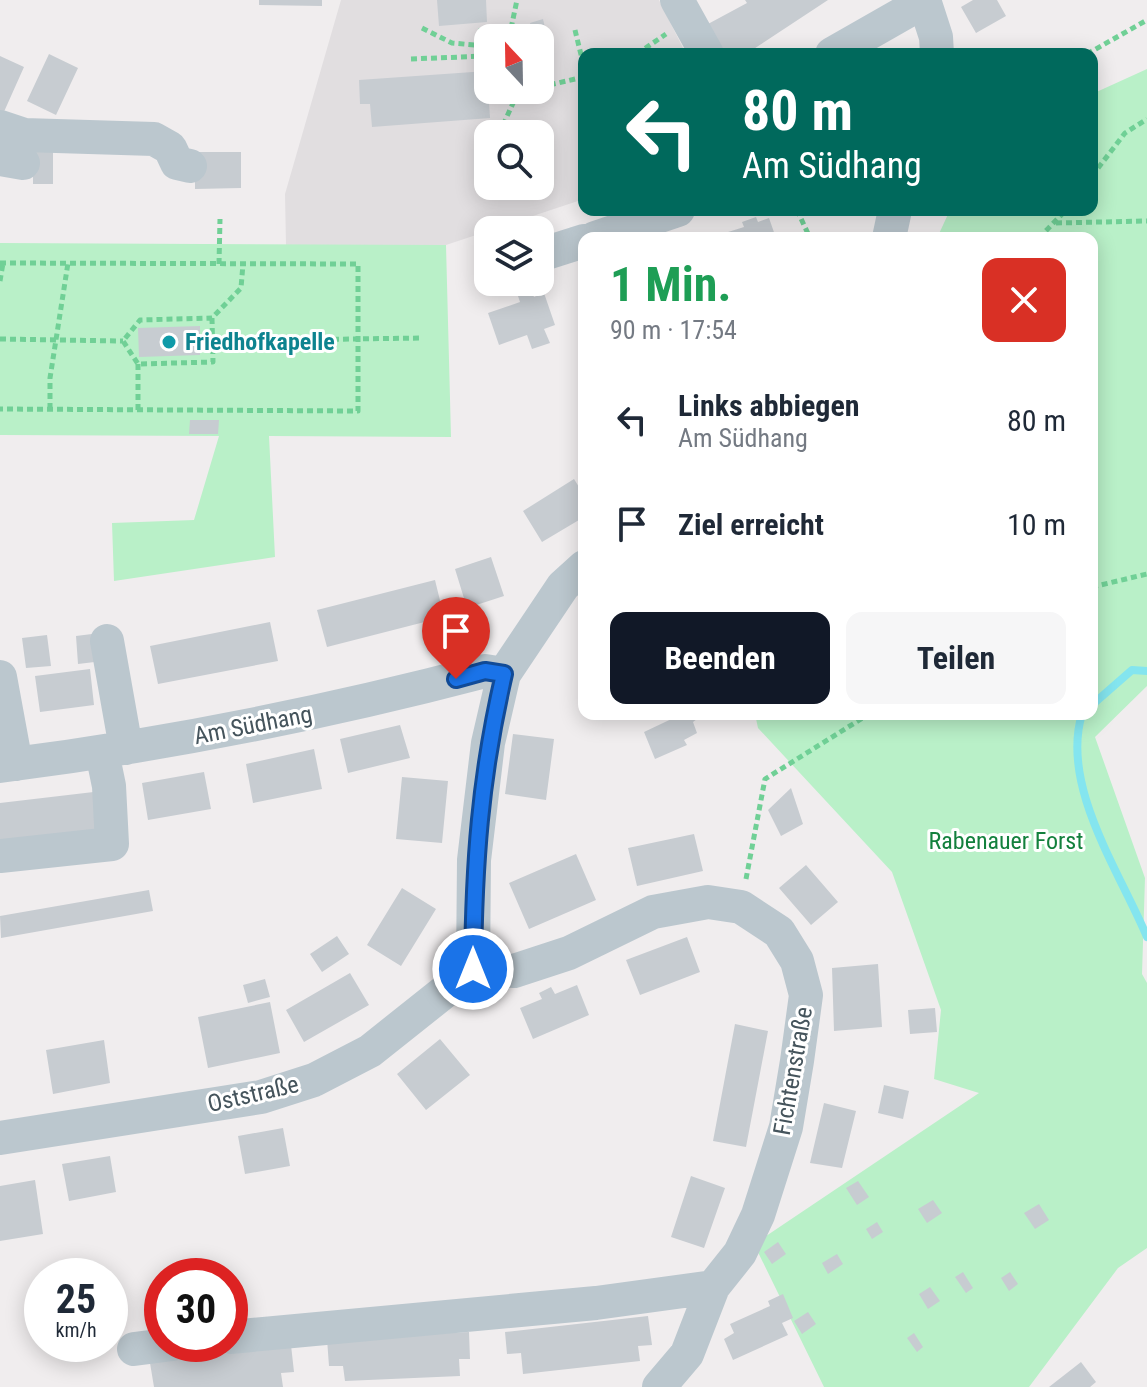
<!DOCTYPE html>
<html lang="de">
<head>
<meta charset="utf-8">
<style>
  body { margin:0; font-family:"Roboto Condensed",sans-serif; background:#f6f6f7; color:#1f2937; height:100vh; display:flex; flex-direction:column; font-size:30px; white-space:nowrap }
  * { box-sizing:border-box; margin:0 }
  p { font-size:26px; color:#747a83 }
  .icon { flex:none; width:44px; height:44px; fill:none; stroke:currentColor; stroke-width:2; stroke-linecap:round; stroke-linejoin:round }
  .map { position:relative; flex:1; overflow:hidden }
  .details { position:absolute; left:578px; top:232px; width:520px; height:488px; display:flex; flex-direction:column; background:#fff; border-radius:16px; box-shadow:0 4px 20px #0003 }
  .details>* { flex:none }
  .top-card { position:absolute; left:578px; top:48px; width:520px; height:168px; border-radius:16px; box-shadow:0 4px 20px #0003; background:#00695c; color:#fff; overflow:hidden }
  .needle { width:52px; rotate:338deg }
  .fabs { position:absolute; left:474px; top:24px; display:grid; gap:16px }
  .fabs a { display:grid; place-items:center; width:80px; height:80px; border-radius:16px; background:#fff; box-shadow:0 4px 20px #0003; font-size:40px }
  .speed { position:absolute; left:24px; top:1258px; display:flex; gap:16px; font-size:40px; font-weight:700; text-align:center }
  .speed>* { display:grid; place-content:center; width:104px; height:104px; border-radius:50%; background:#fff; box-shadow:0 4px 20px #0003; line-height:1 }
  .speed small { font-size:20px; font-weight:400 }
  .speed .limit { border:12px solid #d22; background:#fff; color:#111 }
  .pin { position:absolute; display:grid; place-items:center; width:68px; height:68px; color:#fff; margin:-82px -34px; border-radius:50% 50% 50% 0; rotate:-45deg; box-shadow:0 0 8px #0007 }
  .pin .icon { rotate:45deg }
  .me { position:absolute; width:88px; margin:-44px; rotate:0deg; stroke-linejoin:round; filter:drop-shadow(0 0 6px #0008) }
  .turn { display:flex; align-items:center; gap:28px; height:168px; padding:0 32px; font-size:36px }
  .turn .icon { width:104px; height:104px; stroke-width:2.5 }
  .turn b { display:block; font-size:56px; line-height:68px }
  .round { display:grid; place-items:center; flex:none; width:84px; height:84px; border-radius:16px; background:#f6f6f7 }
  .overview { display:flex; align-items:center; justify-content:space-between; height:136px; padding:0 32px }
  h1 { font-size:48px; font-weight:700; line-height:60px; color:#1e9e55 }
  .cta { display:flex; gap:16px; margin-top:auto; padding:16px 32px }
  .cta a { flex:1; height:92px; border-radius:16px; background:#111827; color:#fff; font-size:32px; font-weight:700; line-height:92px; text-align:center }
  .cta a+a { background:#f6f6f7; color:#1f2937 }
  ul { padding:0; list-style:none }
  li { display:flex; align-items:center; gap:24px; height:104px; padding:0 32px }
  li div { flex:1 }
  li b { display:block; font-size:30px }
  li em { font-style:normal }
  .map>svg:first-child { display:block }
  .education { fill:#e1dee0; fill-rule:evenodd }
  .green { fill:#b9f0c8 }
  .lines { fill:none; stroke-linecap:round; stroke-linejoin:round }
  .stream { stroke:#84e5ef; stroke-width:8 }
  .building { fill:#c7ccd1 }
  .path { stroke:#70d096; stroke-width:5; stroke-dasharray:6 4; stroke-linecap:butt }
  .minor { stroke:#bbc7ce; stroke-width:34 }
  .route-casing { stroke:#114b97; stroke-width:20 }
  .route { stroke:#1a73e8; stroke-width:14 }
  .culture-dot { fill:#0f9aa8; stroke:#fff; stroke-width:3 }
  .labels { text-anchor:middle; dominant-baseline:central; stroke-width:6; stroke-linejoin:round; paint-order:stroke }
  .culture-label { font-size:24px; font-weight:bold; fill:#0d838f; stroke:#fff; text-anchor:start }
  .street-label { font-size:24px; fill:#45545c; stroke:#fff }
  .park-label { font-size:24px; fill:#13803d; stroke:#fff }
</style>
</head>
<body>
<div class="map">
<svg width="1147" height="1387" viewBox="0 0 1147 1387">
  <rect width="100%" height="100%" fill="#f0edee"/>
  <path class="education" d="M341,0H659L686,54H584V199L446,245H286L285,194ZM488,38H540V90H488ZM488,134H540V186H488Z"/>
  <path class="green" d="M1147,69V686L1095,737L1145,878L1142,974L1147,983V1248L1118,1268L1029,1387H824L754,1244L979,1093L934,1079L941,1010L892,872L758,728L755,714H1092V238H937L950,210H1092V94Z
    M0,243L446,245L451,437L269,436L275,557L114,581L112,523L194,520L219,436L0,435Z"/>
  <g class="lines">
    <path class="stream" d="M1092,705L1132,670L1147,671
      M1082,714C1060,786 1120,872 1147,937"/>
  </g>
  <path class="building" d="M259,0H322V6L259,5Z
    M437,0H486L487,22L439,26Z
    M745,0H828L746,54H724L708,24L747,3Z
    M973,0H997L1006,16L976,33L961,7Z
    M543,19L546,32L534,36L530,23Z
    M49,54L78,68L56,115L27,101Z
    M0,56L24,67L3,114L0,113Z
    M487,71L490,118L372,127L370,104H360L359,80Z
    M33,147H53V184H33Z
    M195,152H241V188L195,189Z
    M756,217L758,222L769,218L776,238H726L725,233L744,227L742,222Z
    M532,292L534,297L544,293L555,325L544,329L550,343L532,349L527,335L499,345L488,313L520,302L518,296Z
    M200,326V355L139,357L138,328Z
    M190,420H219L218,434H189Z
    M574,479L584,495V517L542,542L523,511Z
    M491,557L504,596L467,608L455,569Z
    M435,580L444,617L327,647L317,610Z
    M270,622L278,661L158,684L150,646Z
    M100,633L103,661L78,664L76,636Z
    M47,635L51,666L26,668L22,638Z
    M90,669L94,705L40,712L35,676Z
    M682,714H694L697,719L693,722L697,733L684,740L687,745L655,759L644,732Z
    M400,725L410,758L348,773L340,739Z
    M513,734L554,739L546,800L505,794Z
    M314,749L322,789L253,803L246,764Z
    M204,772L211,809L148,820L142,783Z
    M402,777L448,781L442,843L396,839Z
    M791,788L803,824L781,836L768,810Z
    M102,791L107,834L0,845V803Z
    M694,834L703,871L637,886L628,848Z
    M576,854L596,900L529,929L509,883Z
    M806,865L838,902L811,925L779,888Z
    M402,888L436,909L401,966L367,945Z
    M149,890L153,911L1,938L0,916Z
    M337,936L349,954L322,972L310,954Z
    M687,937L700,972L640,995L626,960Z
    M878,964L882,1027L834,1031L832,968Z
    M350,973L369,1005L304,1042L286,1010Z
    M265,979L270,997L248,1003L243,985Z
    M577,985L589,1015L533,1039L520,1008L542,999L539,993L551,987L555,994Z
    M270,1002L280,1053L208,1068L198,1017Z
    M935,1008L937,1032L910,1034L908,1010Z
    M735,1024L768,1031L746,1147L713,1141Z
    M440,1039L470,1075L426,1110L397,1074Z
    M104,1040L110,1083L53,1094L46,1050Z
    M884,1085L909,1091L903,1119L878,1113Z
    M824,1103L856,1111L842,1168L810,1163Z
    M283,1128L290,1166L245,1174L238,1136Z
    M110,1156L116,1192L69,1201L62,1164Z
    M691,1176L725,1188L704,1248L671,1237Z
    M35,1180L43,1234L0,1241V1186Z
    M858,1181L869,1197L857,1205L846,1188Z
    M933,1200L942,1213L927,1223L918,1209Z
    M1039,1204L1049,1220L1035,1229L1024,1213Z
    M877,1222L883,1232L872,1239L866,1229Z
    M778,1242L786,1254L772,1264L764,1252Z
    M837,1254L843,1264L828,1274L822,1263Z
    M963,1272L973,1288L966,1293L955,1277Z
    M1010,1272L1018,1284L1009,1291L1001,1278Z
    M930,1287L940,1301L928,1309L919,1294Z
    M783,1294L793,1318L782,1323L788,1335L733,1360L724,1339L734,1333L730,1324L770,1306L768,1301Z
    M808,1312L816,1324L802,1334L794,1321Z
    M648,1316L652,1345L638,1346L640,1361L523,1374L521,1353L507,1354L505,1332Z
    M469,1332L470,1359H459L460,1376L345,1381L343,1366H329L327,1339Z
    M914,1333L923,1347L917,1352L907,1338Z
    M291,1345L294,1372L281,1373L283,1387H154L150,1363Z
    M1081,1362L1096,1382L1090,1387H1049Z"/>
  <g class="lines">
    <path class="path" d="M422,28L452,43L485,46
      M575,30L584,67
      M509,38L517,0
      M637,54L666,34
      M1087,54L1147,20
      M411,59L485,56L483,30L479,31
      M540,87L584,77
      M499,134L519,90
      M1092,176L1125,133L1147,119
      M797,210L810,238
      M1056,223L1147,221
      M1039,238L1066,210
      M0,263L358,264V411L0,409
      M219,264L220,219
      M0,281L3,263
      M212,318L213,362L138,364L123,341L140,320L212,318L241,288L243,264
      M0,339L123,341
      M213,341L422,338
      M50,409V378L68,263
      M138,410V364
      M1092,587L1147,574
      M746,879L765,779L869,714"/>
    <path class="minor" d="M677,0L707,54
      M924,0L936,37L937,54
      M832,54L925,1
      M0,127L24,135L154,139L170,148L177,163L190,166
      M0,159L23,163
      M595,238L678,210
      M889,238L895,210
      M540,255L584,241
      M107,641L126,748
      M0,677L16,764
      M0,766C164,745 325,713 485,671L504,674
      M0,856L112,844L109,786L102,752
      M473,969L514,971L569,953L653,912L708,902L741,907L779,932L797,961L806,995L797,1061L786,1127L758,1215L740,1253L713,1287L687,1354L659,1387
      M473,969L474,860L488,743L504,674L563,586L584,567
      M0,1138L261,1097L314,1080L370,1051L473,969
      M230,1337L596,1303L713,1287
      M134,1349L173,1344"/>
  </g>
  <g class="lines">
    <defs>
      <path id="route" d="M456,679L485,671L504,674C480,777 474,864 473,969"/>
    </defs>
    <use href="#route" class="route-casing"/>
    <use href="#route" class="route"/>
  </g>
  <circle class="culture-dot" cx="169" cy="342" r="8"/>
  <g class="labels">
    <g class="culture-label">
      <text x="185" y="342">Friedhofkapelle</text>
    </g>
    <g class="street-label">
      <text transform="translate(253 725) rotate(-11)">Am Südhang</text>
      <text transform="translate(793 1071) rotate(-80)">Fichtenstraße</text>
      <text transform="translate(253 1094) rotate(-13)">Oststraße</text>
    </g>
    <g class="park-label">
      <text x="1006" y="841">Rabenauer Forst</text>
    </g>
  </g>
</svg>
<div class="fabs">
<a><svg class="needle" viewBox="-14 -14 28 28"><path d="M0-13l5 13h-10z" fill="#e53935"/><path d="M0 13l5-13h-10z" fill="#747a83"/></svg></a>
<a><svg class="icon" aria-label="search" viewBox="0 0 24 24"><circle cx="10" cy="10" r="6"/><path d="M15 15l6 6"/></svg></a>
<a><svg class="icon" aria-label="layers" viewBox="0 0 24 24"><path d="M12 4l9 5-9 5-9-5zM3 14l9 5 9-5"/></svg></a>
</div>
<div class="speed"><div>25<small>km/h</small></div><div class="limit">30</div></div>
<div class="pin" style="left:456px;top:679px;background:#d93025"><svg class="icon" aria-label="arrive" viewBox="0 0 24 24"><path d="M6 21V4h12l-3 4 3 4H6"/></svg></div>
<svg class="me" style="left:473px;top:969px" viewBox="-20 -20 40 40"><circle r="17" fill="#1a73e8" stroke="#fff" stroke-width="3"/><path d="M0-11L8 9 0 5-8 9z" fill="#fff"/></svg>
<div class="top-card">
<div class="turn"><svg class="icon" aria-label="left" viewBox="0 0 24 24"><path d="M17 20v-9H6M10 6l-5 5 5 5"/></svg><div><b>80 m</b>Am Südhang</div></div>
</div>
<section class="details">
<div class="overview"><div><h1>1 Min.</h1><p>90 m · 17:54</p></div><a class="round" style="background:#d93025;color:#fff"><svg class="icon" aria-label="close" viewBox="0 0 24 24"><path d="M6 6l12 12M18 6L6 18"/></svg></a></div>
<ul>
<li><svg class="icon" aria-label="left" viewBox="0 0 24 24"><path d="M17 20v-9H6M10 6l-5 5 5 5"/></svg><div><b>Links abbiegen</b><p>Am Südhang</p></div><em>80 m</em></li>
<li><svg class="icon" aria-label="arrive" viewBox="0 0 24 24"><path d="M6 21V4h12l-3 4 3 4H6"/></svg><div><b>Ziel erreicht</b></div><em>10 m</em></li>
</ul>
<div class="cta"><a>Beenden</a><a>Teilen</a></div>
</section>
</div>
</body>
</html>
